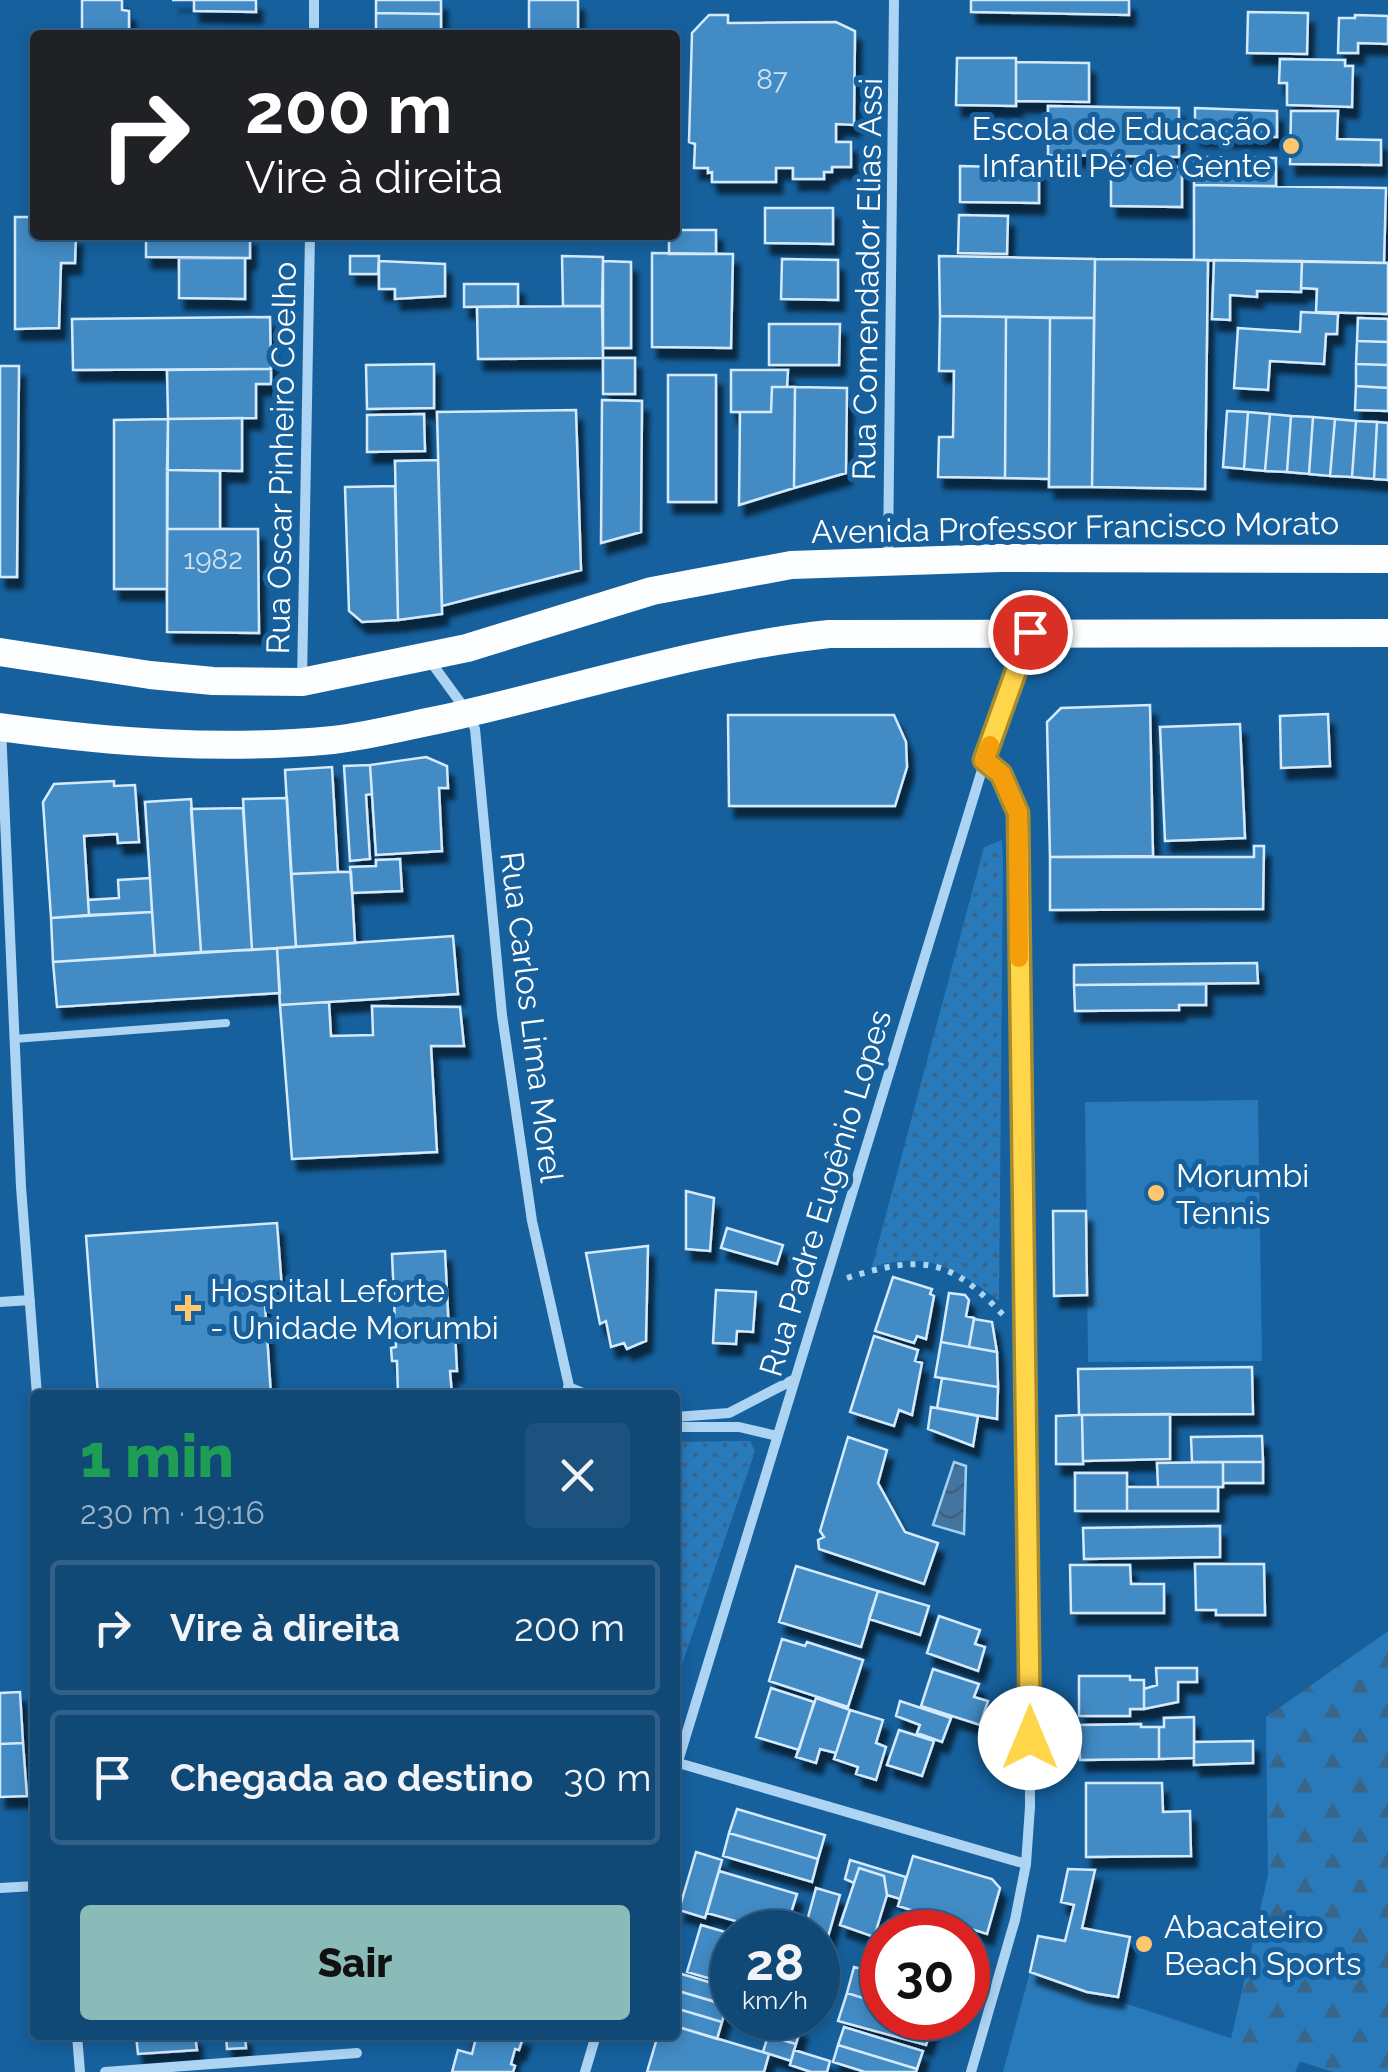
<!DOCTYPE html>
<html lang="pt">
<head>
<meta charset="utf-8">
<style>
  body { margin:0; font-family:Raleway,sans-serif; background:#1e527e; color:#f1f3f6; height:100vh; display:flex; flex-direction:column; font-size:38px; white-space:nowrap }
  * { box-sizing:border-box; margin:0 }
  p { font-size:32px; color:#9cb2c5 }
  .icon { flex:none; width:55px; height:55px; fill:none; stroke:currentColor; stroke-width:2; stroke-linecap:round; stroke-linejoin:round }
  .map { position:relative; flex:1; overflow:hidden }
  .side { position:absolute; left:30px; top:1390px; width:650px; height:650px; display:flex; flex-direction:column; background:#104876; border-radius:10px; box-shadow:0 5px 15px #0003,0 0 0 2px #306088 }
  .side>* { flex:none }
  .guide { position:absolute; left:30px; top:30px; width:650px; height:210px; border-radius:10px; box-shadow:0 5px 15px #0003,0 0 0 2px #306088; background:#202124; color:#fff; overflow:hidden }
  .speed { position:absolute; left:710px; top:1910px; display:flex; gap:20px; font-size:50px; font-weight:700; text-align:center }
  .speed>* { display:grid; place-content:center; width:130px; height:130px; border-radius:50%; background:#104876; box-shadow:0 5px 15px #0003,0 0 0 2px #306088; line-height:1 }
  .speed small { font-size:25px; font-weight:400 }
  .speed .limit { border:15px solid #d22; background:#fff; color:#111 }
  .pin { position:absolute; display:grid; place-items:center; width:85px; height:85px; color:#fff; margin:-42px; border:5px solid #fff; border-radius:50%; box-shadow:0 2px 10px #0007 }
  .me { position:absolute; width:110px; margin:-55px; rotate:0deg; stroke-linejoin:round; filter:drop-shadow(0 0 8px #0008) }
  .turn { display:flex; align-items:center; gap:35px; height:210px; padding:0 50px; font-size:45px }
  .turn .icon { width:130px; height:130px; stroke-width:2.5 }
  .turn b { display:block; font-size:70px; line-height:85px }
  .round { display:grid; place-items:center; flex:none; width:105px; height:105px; border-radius:10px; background:#1e527e }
  .summary { display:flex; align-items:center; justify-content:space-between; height:170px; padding:0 50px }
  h1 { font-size:60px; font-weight:800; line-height:75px; color:#1e9e55 }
  .primary-button { display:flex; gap:20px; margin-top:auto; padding:20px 50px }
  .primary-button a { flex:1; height:115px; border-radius:10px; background:#8bbbb9; color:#111; font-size:40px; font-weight:800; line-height:115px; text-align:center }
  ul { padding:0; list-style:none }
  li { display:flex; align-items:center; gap:30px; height:135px; margin:0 20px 15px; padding:0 30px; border:5px solid #306088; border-radius:10px }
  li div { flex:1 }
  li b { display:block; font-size:38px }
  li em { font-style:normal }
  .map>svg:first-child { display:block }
  .green { fill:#297abb }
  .forest { fill:url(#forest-firs) }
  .park { fill:url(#park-dots) }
  .water { fill:url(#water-waves); stroke:#a0d1f5; stroke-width:2.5 }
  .building { fill:#438bc5; stroke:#d5ebfd; stroke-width:2.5; filter:url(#shadow) }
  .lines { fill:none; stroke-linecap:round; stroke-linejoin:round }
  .path { stroke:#add4f3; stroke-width:6; stroke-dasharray:5 8; stroke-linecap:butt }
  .service { stroke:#add4f3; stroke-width:8 }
  .minor { stroke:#add4f3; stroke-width:10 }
  .trunk { stroke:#fcfeff; stroke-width:28 }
  .route-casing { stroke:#a68a30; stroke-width:25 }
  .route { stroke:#ffd54a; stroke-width:18 }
  .slow { stroke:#f59e0b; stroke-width:18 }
  .poi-dot { fill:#ffc66f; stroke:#16609d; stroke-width:4 }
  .labels { text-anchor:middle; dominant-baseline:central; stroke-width:10; stroke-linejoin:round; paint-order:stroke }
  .number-label { font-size:28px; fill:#d0e2f0 }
  .poi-label { font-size:32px; fill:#fff; stroke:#16609d; text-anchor:start }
  .street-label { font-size:32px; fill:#fff; stroke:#16609d }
</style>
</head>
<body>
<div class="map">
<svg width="1388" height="2072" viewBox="0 0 1388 2072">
  <defs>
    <pattern id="forest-firs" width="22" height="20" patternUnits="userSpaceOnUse" patternTransform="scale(2.5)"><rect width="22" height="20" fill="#297abb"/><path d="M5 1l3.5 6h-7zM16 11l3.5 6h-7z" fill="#396589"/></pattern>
    <pattern id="park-dots" width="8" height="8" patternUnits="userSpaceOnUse" patternTransform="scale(2.5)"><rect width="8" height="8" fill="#297abb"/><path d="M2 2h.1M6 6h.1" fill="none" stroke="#396589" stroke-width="1.8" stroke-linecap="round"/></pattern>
    <pattern id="water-waves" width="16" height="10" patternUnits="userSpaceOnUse" patternTransform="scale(2.5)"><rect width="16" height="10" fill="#4275a0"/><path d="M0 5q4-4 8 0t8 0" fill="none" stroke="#485e72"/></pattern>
    <filter id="shadow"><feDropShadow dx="6" dy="11" stdDeviation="2.5" flood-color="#0009"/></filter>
  </defs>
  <rect width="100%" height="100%" fill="#16609d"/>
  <path class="green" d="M1258,1100L1262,1361L1088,1362L1085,1102Z
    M1030,1972L1300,2061L1295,2072H1003Z"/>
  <path class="forest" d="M1388,1631V2072H1333L1231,2039L1268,1875L1266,1717Z"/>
  <path class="park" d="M1002,840L1003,863L999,1301C954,1267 929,1251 872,1267L984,847Z
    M750,1441L755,1451L675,1685V1442Z"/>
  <path class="water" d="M954,1462L966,1466L964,1534L933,1525Z"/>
  <path class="building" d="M82,0H122V10L129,11V32L82,35Z
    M172,0H256V12L194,11V0Z
    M376,0H441V14L376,13Z
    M529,0H578V35H529Z
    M971,0H1129V15L971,12Z
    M1248,12L1308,13L1307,54L1247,53Z
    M376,13L441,14V32L376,31Z
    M709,15H728V23L836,22L855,31L854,125L836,124V142H851V167H832V172H824V179H793V168H776V182H712V172L708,173V168H694L695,144L689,142L692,33Z
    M1355,15L1388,16V44L1358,43V53H1338L1339,18H1355Z
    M957,58H1016V106L956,105Z
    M1280,59L1345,60V66H1353L1352,107L1287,105V83H1279Z
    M1016,62L1089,63V102L1016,101Z
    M1048,106L1179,108V157L1048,155Z
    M1195,108L1277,111V137L1195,135Z
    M1291,111H1338L1337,139L1381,140V165L1290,164Z
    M1194,157L1276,158V186L1194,185Z
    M960,166L1039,168V203L960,202Z
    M1111,166L1182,167V207L1111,206Z
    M1194,185L1386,188L1384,263L1194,260Z
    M765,208H833V244L765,243Z
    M959,215L1008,216L1007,254L958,253Z
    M15,217H35V235H76L75,263H61L59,328L15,329Z
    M675,230H716V254H669V235H675Z
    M146,235H250V258L146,257Z
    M652,253L733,254L731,348L652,347Z
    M350,256H379L378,274H350Z
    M562,256L603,257L602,306H563Z
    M939,256L1095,259L1094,318L940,316Z
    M179,258H245V299L179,298Z
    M782,259L838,260V300L781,299Z
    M1095,259L1208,260L1205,489L1092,487Z
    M1214,260L1302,261L1301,292L1257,291V297L1230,295V320L1212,319Z
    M379,261L445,264V296L395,299V289H379Z
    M603,261L631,262V348H603Z
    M1302,261L1388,263V314L1316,312L1317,289L1301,288Z
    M464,284H518V306L464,307Z
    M602,306L603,358L478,359L477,307Z
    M1301,312L1338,314L1337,334H1326L1324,364L1270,361L1268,390L1234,388L1238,328L1300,332Z
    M940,316L1006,317L1005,478L938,477L939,437H953L954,371H939Z
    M270,317L271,369L73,370L72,319Z
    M1006,317L1050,318L1049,479L1005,478Z
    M1050,318H1094L1092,487H1049Z
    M1358,318L1388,319V342L1357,341Z
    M769,324H840L839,365H769Z
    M1357,341L1388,342V365L1356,364Z
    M603,358H635V394H603Z
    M434,364V408L367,409L366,365Z
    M1356,364L1388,365V388L1356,386Z
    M0,366H19L17,577H0Z
    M271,369V384H256V418L168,419L167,370Z
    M731,370H788L787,387H772L771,412H731Z
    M668,375H716V502H668Z
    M1356,386L1388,388V411L1355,410Z
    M772,387H795L794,488L739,505L740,412H771Z
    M795,387L847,388L846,473L794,488Z
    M602,400L642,401L641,532L601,543Z
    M576,410L581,570L442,606L437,412Z
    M1227,411L1248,412L1244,469L1223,467Z
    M1248,412L1270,414L1265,471L1244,469Z
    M424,414L425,451L367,452V415Z
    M1270,414L1291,416L1287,472L1265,471Z
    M1291,416L1313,417L1309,474L1287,472Z
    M1313,417L1335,419L1330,476L1309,474Z
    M242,418V471L167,470L168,419Z
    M168,419L167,589H114V420Z
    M1335,419L1356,421L1352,477L1330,476Z
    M1356,421L1377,422L1374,479L1352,477Z
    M1377,422L1388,423V480L1374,479Z
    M438,460L442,614L398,620L395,461Z
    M167,470L220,471V529H167Z
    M395,486L398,620L362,622L349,611L345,487Z
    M167,529H258L259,633L167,632Z
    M1150,705L1153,856L1050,857L1047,722L1061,708Z
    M1328,714L1330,766L1281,768L1280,716Z
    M728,715H894L906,742L907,767L895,806H729Z
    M1240,724L1245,838L1165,841L1160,727Z
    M426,757L447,766L448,788H439L442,851L376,855L370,765Z
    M370,765L372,794L366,795L370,859L350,861L344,766Z
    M332,767L338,872L291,874L285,770Z
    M114,781V786L135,785L139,842L118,843L117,834L84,836L89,915L51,918L43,802L54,784Z
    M287,798L296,947L252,950L243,799Z
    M191,799L201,952L155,955L145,802Z
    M243,808L252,950L201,952L191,809Z
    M1254,846H1264L1263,909L1050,910V857H1254Z
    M400,859L402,891L352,893L350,867L376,866V860Z
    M338,872H351L355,943L296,947L291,874Z
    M150,878L152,912L89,915L88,900L119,898L118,880Z
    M152,912L155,955L53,962L51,918Z
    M453,936L458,994L280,1005L277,948Z
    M277,948L280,993L57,1007L53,962Z
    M1257,963L1258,983L1074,985V965Z
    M1206,984V1005H1179V1010L1075,1011L1074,985Z
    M329,1002L331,1036L373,1035L372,1006L460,1007L464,1046H431L437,1152L292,1159L280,1005Z
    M686,1191L714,1198L710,1251L686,1249Z
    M1053,1211H1086L1087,1295L1054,1296Z
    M277,1223L282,1289L264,1290L271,1395H98L86,1236Z
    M727,1228L783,1245L777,1264L721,1248Z
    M648,1246L646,1341L627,1349L624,1343L611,1347L606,1321L600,1324L586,1253Z
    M445,1251L449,1333L455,1332L457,1371H450L452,1395H398L397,1361H392L391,1348L396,1347L392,1254Z
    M893,1277L932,1289L930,1294L934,1296L926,1339L917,1336L914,1343L875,1331Z
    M716,1290L756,1292L753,1332L737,1331L736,1344L713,1343Z
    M949,1293L965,1295L969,1300L966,1316L974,1318L969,1347L941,1342Z
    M974,1319L992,1322L997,1352L969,1347Z
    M874,1336L918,1350L915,1361L922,1363L912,1415L899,1410L894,1426L850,1412Z
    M941,1342L997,1352L998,1387L935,1377Z
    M1252,1367L1253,1414L1079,1415L1078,1369Z
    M942,1378L998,1387L997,1419L937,1408Z
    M931,1407L978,1416L973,1446L928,1429Z
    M1170,1414V1459L1083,1461L1082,1415Z
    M1079,1415H1082L1083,1464H1056V1416Z
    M1262,1436L1263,1462H1192L1191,1437Z
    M848,1437L887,1450L878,1483L905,1532L938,1543L924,1584L819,1549L818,1540L824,1537L820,1531Z
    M1223,1462V1487H1158L1157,1463Z
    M1223,1462H1263V1483H1223Z
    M1075,1473H1127V1511H1075Z
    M1127,1487H1218V1511H1127Z
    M1220,1526V1557L1084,1559L1083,1528Z
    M1195,1564H1264L1265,1615H1216V1610H1196Z
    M1070,1565H1130L1131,1584H1164V1613H1071Z
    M796,1566L878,1591L861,1647L779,1622Z
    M878,1591L929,1606L920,1635L869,1619Z
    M939,1616L980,1630L975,1644L985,1647L978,1671L927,1653Z
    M782,1639L805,1646L807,1642L863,1660L848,1707L769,1681Z
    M1156,1668H1197V1682H1178V1702L1144,1709V1689L1157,1685Z
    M933,1669L979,1684L974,1697L988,1701L980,1725L921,1706Z
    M1079,1676H1130V1680H1144V1709H1130V1716H1079Z
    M771,1688L814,1702L799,1750L756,1737Z
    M20,1692L23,1743L0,1744V1693Z
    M816,1698L850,1710L836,1753L820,1749L816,1763L796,1757Z
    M900,1701L951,1718L942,1742L917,1733L920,1725L896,1716Z
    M850,1710L883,1720L876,1743L886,1747L876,1780L856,1774L858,1767L834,1759Z
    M1194,1717V1758L1159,1759V1727H1164V1718Z
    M1141,1724V1727H1159V1759L1080,1760L1079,1725Z
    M899,1730L934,1741L922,1776L887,1765Z
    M1253,1741V1763L1194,1765V1742Z
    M23,1743L27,1796L0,1797V1744Z
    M1086,1783H1162L1163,1812L1190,1811L1191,1856L1086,1857Z
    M737,1809L825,1835L818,1859L729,1833Z
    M729,1833L818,1859L812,1882L723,1856Z
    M696,1852L722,1860L705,1918L679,1910Z
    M913,1856L992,1879L1000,1888L987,1934L898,1906Z
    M850,1860L906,1877L900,1899L887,1895L884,1876L859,1868L854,1883L845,1879Z
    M859,1868L884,1876L887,1895L874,1937L840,1925Z
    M1068,1869L1095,1870L1082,1928L1130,1937L1118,1997L1087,1992L1030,1972L1038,1936L1065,1941L1074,1905L1061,1902Z
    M719,1871L797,1894L785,1932H774L707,1913Z
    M816,1888L840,1895L823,1954L818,1952V1932H804Z
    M914,1911L935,1918L931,1932H907Z
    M701,1925L732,1934V1985L687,1972Z
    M854,1967L882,1975V2004L847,1993Z
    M675,1972L732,1989V2007L675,1990Z
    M675,1990L727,2005L722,2022L675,2008Z
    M847,1993L882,2004V2018L934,2020L926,2045L838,2021Z
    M675,2008L722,2022L717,2039L675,2026Z
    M773,2019L801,2028L796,2044L768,2036Z
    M675,2026L769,2054L764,2072H647L658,2035H675Z
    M844,2027L923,2051L917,2069L838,2045Z
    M136,2035H195L197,2050L138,2054Z
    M226,2035H245L246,2048L227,2049Z
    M464,2035H524L519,2050L515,2049L511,2064L515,2066L513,2072H452L458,2050L472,2054L476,2038Z
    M768,2036L796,2044L791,2061L763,2052Z
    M838,2045L917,2069L916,2072H865L833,2062Z
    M794,2050L830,2061L827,2072H811L790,2065Z"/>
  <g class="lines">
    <path class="path" d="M847,1278C923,1254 950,1258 1005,1317"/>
    <path class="service" d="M14,1039L226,1023"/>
    <path class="minor" d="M314,35V0
      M888,558L894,0
      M428,658L468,713L475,729L502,1015L532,1221L571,1395
      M302,681L310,235
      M1,727L21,1187L37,1395
      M0,1302L30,1300
      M568,1387L588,1395
      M675,1417L729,1413L793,1380
      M675,1427H739L777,1436
      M675,1762L1026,1864
      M675,1771L985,760L1029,636
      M0,1888L35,1886
      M77,2035L80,2072
      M105,2072L357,2053
      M585,2072L596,2035
      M971,2072L1015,1920L1026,1864L1030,1807L1029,1557L1018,813L1001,774L985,760"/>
    <path class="trunk" d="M0,652L150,675L213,681L302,682L467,648L652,591L791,565L1000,558L1388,559
      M0,727C111,742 220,751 333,740C367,736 403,727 437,720C568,692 696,648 829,634L1388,633"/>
  </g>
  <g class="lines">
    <defs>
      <path id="route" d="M1030,1738L1018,813L1001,774L984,760L1030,632"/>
    </defs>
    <use href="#route" class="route-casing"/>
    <use href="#route" class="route"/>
    <path class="slow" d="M990,745L984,760L1001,774L1018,813L1019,958"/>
  </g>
  <g class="poi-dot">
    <circle cx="1291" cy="146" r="10"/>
    <circle cx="1156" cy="1193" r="10"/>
    <path d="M183 1293h10v10h10v10h-10v10h-10v-10h-10v-10h10z"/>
    <circle cx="1144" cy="1944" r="10"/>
  </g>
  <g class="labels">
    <g class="number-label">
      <text x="772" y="79">87</text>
      <text x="213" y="559">1982</text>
    </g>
    <g class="poi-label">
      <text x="1271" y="128" text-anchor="end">Escola de Educação<tspan x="1271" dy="37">Infantil Pé de Gente</tspan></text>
      <text x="1176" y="1175">Morumbi<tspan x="1176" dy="37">Tennis</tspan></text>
      <text x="210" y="1290">Hospital Leforte<tspan x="210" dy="37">- Unidade Morumbi</tspan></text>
      <text x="1164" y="1926">Abacateiro<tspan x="1164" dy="37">Beach Sports</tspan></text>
    </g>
    <g class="street-label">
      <text transform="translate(867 279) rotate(-89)">Rua Comendador Elias Assi</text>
      <text transform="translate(281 458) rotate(-89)">Rua Oscar Pinheiro Coelho</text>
      <text transform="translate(1075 527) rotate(-1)">Avenida Professor Francisco Morato</text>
      <text transform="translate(532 1017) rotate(83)">Rua Carlos Lima Morel</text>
      <text transform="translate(825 1193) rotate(-73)">Rua Padre Eugênio Lopes</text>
    </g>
  </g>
</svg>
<div class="speed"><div>28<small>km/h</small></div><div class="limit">30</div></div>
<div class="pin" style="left:1030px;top:632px;background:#d93025"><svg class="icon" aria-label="arrive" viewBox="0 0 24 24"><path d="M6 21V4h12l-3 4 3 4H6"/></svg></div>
<svg class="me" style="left:1030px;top:1738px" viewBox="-20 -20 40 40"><circle r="19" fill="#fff"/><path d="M0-13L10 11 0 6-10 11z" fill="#ffd54a"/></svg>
<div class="guide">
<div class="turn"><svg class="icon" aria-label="right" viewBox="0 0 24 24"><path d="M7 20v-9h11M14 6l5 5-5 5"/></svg><div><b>200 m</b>Vire à direita</div></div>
</div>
<section class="side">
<div class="summary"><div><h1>1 min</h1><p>230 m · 19:16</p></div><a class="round"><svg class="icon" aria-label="close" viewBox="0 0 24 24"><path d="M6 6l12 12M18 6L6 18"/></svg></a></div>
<ul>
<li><svg class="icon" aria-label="right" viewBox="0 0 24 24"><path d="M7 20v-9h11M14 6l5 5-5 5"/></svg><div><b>Vire à direita</b></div><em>200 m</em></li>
<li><svg class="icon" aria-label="arrive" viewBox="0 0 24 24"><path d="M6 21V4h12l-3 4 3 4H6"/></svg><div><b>Chegada ao destino</b></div><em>30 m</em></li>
</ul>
<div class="primary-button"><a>Sair</a></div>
</section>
</div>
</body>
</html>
